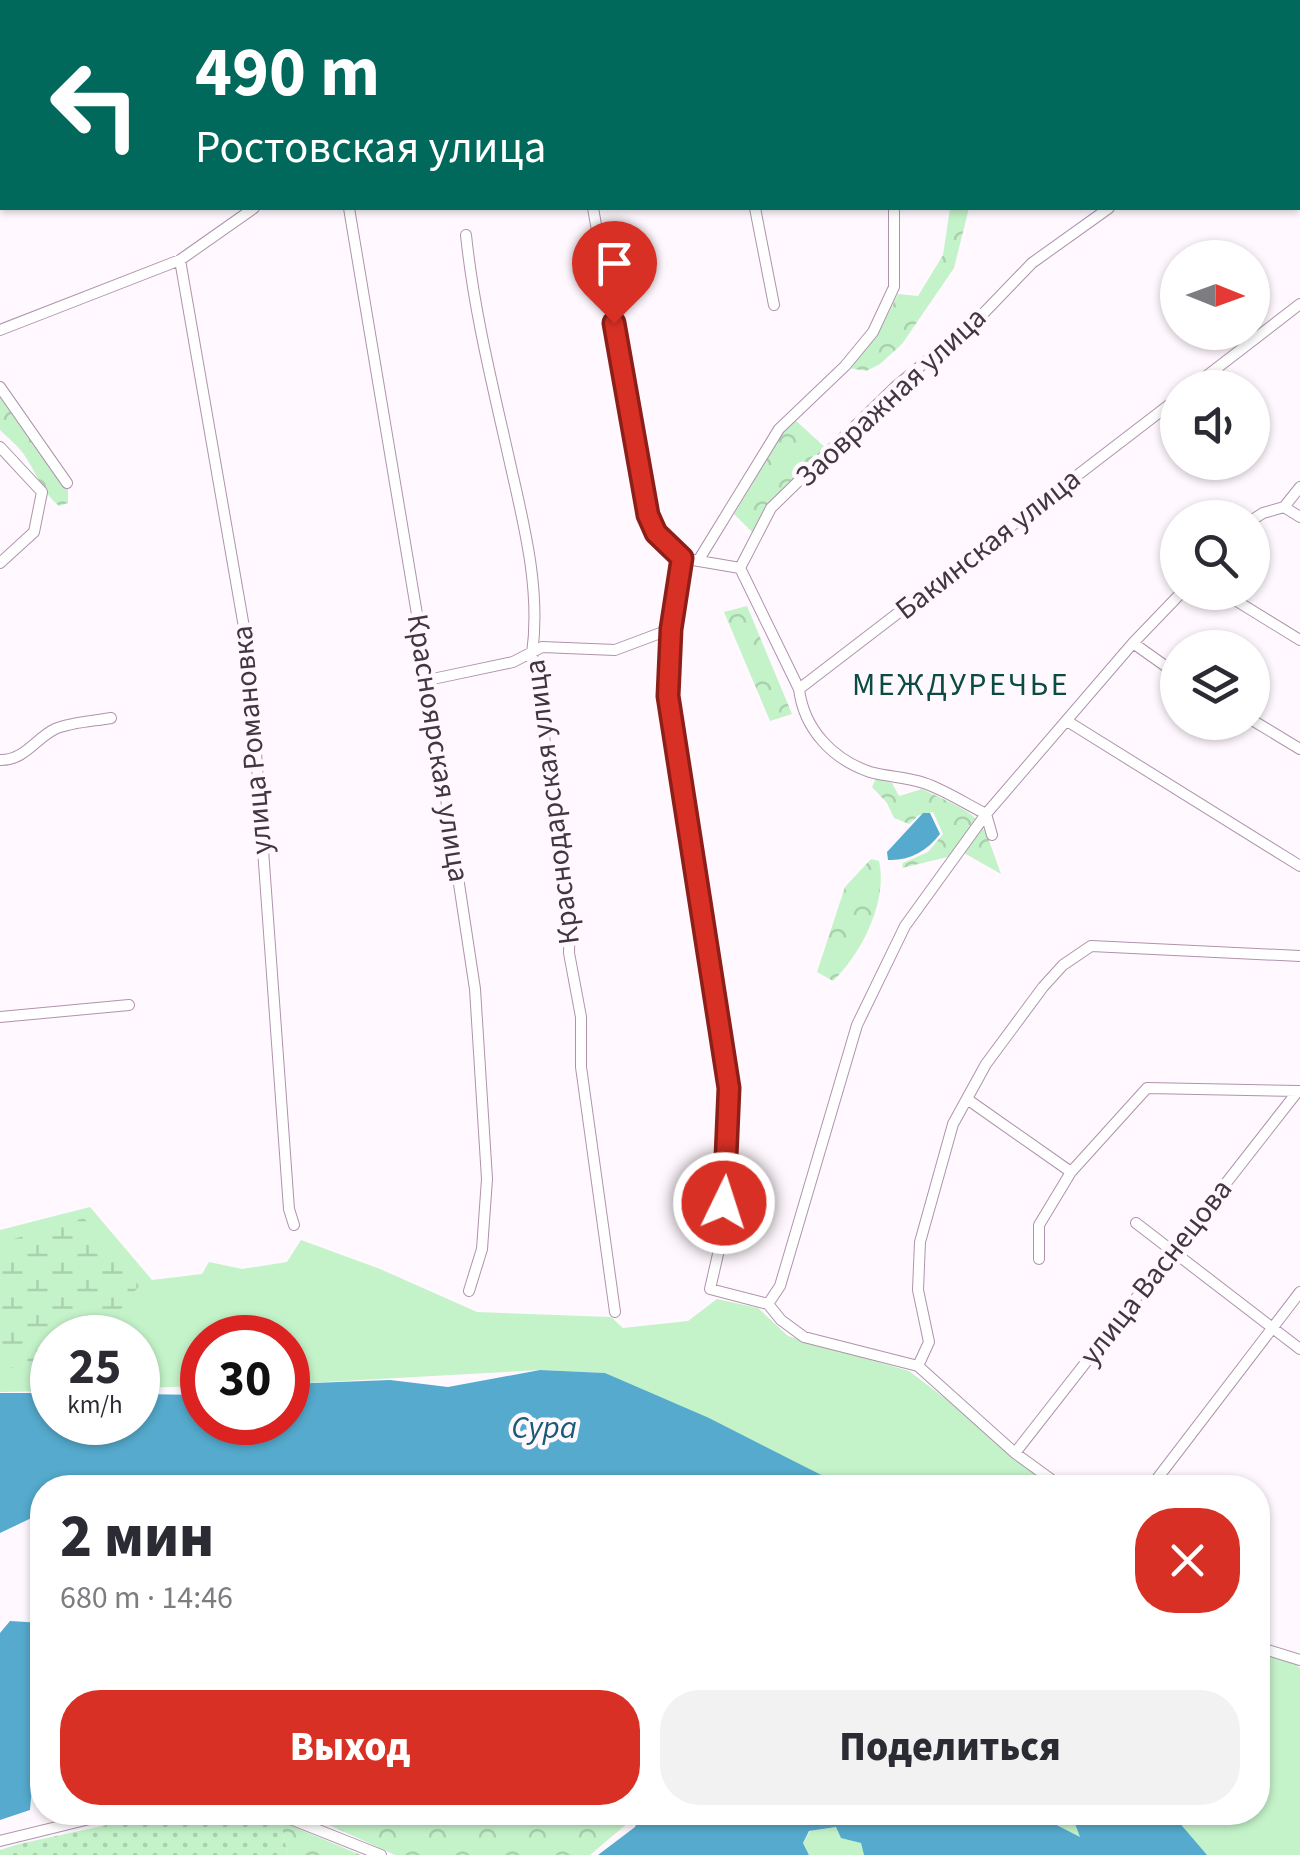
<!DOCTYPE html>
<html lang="ru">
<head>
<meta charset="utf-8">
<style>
  body { margin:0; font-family:"Source Sans 3",sans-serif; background:#f2f2f3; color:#2b2b33; height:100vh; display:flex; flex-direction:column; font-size:38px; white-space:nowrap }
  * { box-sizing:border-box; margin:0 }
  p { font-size:32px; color:#7c7c81 }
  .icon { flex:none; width:55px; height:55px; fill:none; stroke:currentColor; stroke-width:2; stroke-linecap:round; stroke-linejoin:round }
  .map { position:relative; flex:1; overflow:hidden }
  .details { position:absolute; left:30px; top:1475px; width:1240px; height:350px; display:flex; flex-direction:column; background:#fff; border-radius:40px; box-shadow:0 2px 8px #0004 }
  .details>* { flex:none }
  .hud { position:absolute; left:0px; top:0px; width:1300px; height:210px; box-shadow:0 2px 8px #0004; background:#00695c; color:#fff; overflow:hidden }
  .needle { width:65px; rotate:91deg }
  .buttons { position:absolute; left:1160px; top:240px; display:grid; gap:20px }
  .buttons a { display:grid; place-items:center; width:110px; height:110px; border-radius:50%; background:#fff; box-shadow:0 2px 8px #0004; font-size:50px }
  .speed { position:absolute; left:30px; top:1315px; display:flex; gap:20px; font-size:50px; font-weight:700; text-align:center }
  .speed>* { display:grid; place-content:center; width:130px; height:130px; border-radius:50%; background:#fff; box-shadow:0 2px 8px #0004; line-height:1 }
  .speed small { font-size:25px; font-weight:400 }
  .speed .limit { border:15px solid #d22; background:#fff; color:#111 }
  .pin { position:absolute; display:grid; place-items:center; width:85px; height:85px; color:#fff; margin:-102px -42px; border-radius:50% 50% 50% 0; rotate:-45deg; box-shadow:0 0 10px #0007 }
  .pin .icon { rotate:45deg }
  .me { position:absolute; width:110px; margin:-55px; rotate:4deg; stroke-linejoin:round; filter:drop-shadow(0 0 8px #0008) }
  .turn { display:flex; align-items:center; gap:35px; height:210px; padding:0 30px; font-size:45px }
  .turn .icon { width:130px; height:130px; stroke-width:2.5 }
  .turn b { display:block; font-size:70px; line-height:85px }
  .round { display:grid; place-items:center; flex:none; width:105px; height:105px; border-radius:40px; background:#f2f2f3 }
  .overview { display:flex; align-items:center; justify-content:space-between; height:170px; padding:0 30px }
  h1 { font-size:60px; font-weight:800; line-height:75px }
  .primary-button { display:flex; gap:20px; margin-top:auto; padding:20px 30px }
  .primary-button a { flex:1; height:115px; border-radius:40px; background:#d93025; color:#fff; font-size:40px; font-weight:800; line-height:115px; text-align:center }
  .primary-button a+a { background:#f2f2f3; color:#2b2b33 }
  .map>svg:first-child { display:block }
  .grass { fill:#c4f3c9 }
  .forest { fill:url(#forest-crowns) }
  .wetland { fill:url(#wetland-marsh) }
  .park { fill:url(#park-dots) }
  .water { fill:#55aacd }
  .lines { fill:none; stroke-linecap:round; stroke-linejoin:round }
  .minor-casing { stroke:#af93ad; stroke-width:12 }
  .minor { stroke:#fff; stroke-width:10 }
  .route-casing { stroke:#8d1f18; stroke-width:25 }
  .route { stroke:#d93025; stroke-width:18 }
  .labels { text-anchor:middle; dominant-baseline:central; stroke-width:9; stroke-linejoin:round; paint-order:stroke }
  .street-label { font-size:30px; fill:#423641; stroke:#fff8fe }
  .neighbourhood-label { font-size:32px; letter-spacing:2.5px; fill:#0c4a44; stroke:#fff8fe }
  .water-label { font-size:32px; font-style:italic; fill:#175b74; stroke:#fff8fe }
</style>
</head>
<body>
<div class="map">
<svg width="1300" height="1855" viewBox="0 0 1300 1855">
  <defs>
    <pattern id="forest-crowns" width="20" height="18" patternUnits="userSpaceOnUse" patternTransform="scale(2.5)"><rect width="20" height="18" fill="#c4f3c9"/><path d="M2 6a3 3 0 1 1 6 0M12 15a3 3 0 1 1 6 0" fill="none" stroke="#aad1ae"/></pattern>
    <pattern id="wetland-marsh" width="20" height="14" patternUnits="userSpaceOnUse" patternTransform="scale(2.5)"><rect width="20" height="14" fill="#c4f3c9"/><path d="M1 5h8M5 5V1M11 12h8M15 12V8" fill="none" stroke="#aad1ae"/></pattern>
    <pattern id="park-dots" width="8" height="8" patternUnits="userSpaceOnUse" patternTransform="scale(2.5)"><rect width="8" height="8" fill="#c4f3c9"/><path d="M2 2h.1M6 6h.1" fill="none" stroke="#aad1ae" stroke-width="1.8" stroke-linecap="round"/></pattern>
  </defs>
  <rect width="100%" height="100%" fill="#fff8fe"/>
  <path class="grass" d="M90,1207L152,1280L202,1274L209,1262L242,1269L287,1262L301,1240L380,1269L477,1312L611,1317L623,1328L688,1321L717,1299L758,1308L788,1336L909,1371L1062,1487H842L605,1373L540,1370L288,1384V1338H202V1386L138,1388V1338H52V1391L0,1392V1230Z
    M1258,1635L1300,1668V1855H1207L1168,1813L1258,1812Z
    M1033,1813H1071L1081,1838Z
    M837,1827L861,1843L864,1855H809L803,1843L810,1831Z"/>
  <path class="forest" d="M950,208H969L954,268L902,344L880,364L866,371L849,368L878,334L898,294L918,296L943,255Z
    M0,395L68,489V503L59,506C42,492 35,470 23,453C17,445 7,437 0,430Z
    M794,419L827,449L753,533L734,514L783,433Z
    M747,606L792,714L770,721L724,612Z
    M876,778L892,783L899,796L922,789C980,817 980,811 1001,874L964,853L902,868L903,863L928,852L943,834L933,812L919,815L909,824L894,818L887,803L872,787Z
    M871,859L879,861C888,901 862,953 833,981L817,972L845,887Z
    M317,1813H634L629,1822L590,1855H395L329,1825Z
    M280,1821L361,1855H288Z"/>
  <path class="wetland" d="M84,1218L139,1286L99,1337L52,1338V1362L0,1370V1243Z"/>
  <path class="park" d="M167,1812L238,1813L280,1821L288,1855H0V1850L19,1844Z"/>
  <path class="water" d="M923,813H930L940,834C927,851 910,861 888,860L887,852Z
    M540,1370L605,1373L709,1418L845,1487L42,1488V1513L0,1533V1393H52V1422H138V1394L202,1395V1422H288V1384L390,1380L448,1387Z
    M10,1621L42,1623V1745L33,1756L36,1766L33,1775L30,1810L0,1820V1633Z
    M641,1813H1033L1080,1837L1071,1813H1171L1207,1855H864L861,1843L841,1838L836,1827L809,1831L803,1843L809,1855H598L635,1827Z"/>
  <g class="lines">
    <defs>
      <path id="minor" d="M242,0L243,2
        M547,0V2
        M902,0L903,2
        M998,0L1001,2
        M1158,0L1160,2
        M3,2L9,0
        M657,2L678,0
        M0,143L2,142
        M1298,182L1300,185
        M349,208L428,680L475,989L487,1179L482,1249L469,1291
        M593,208L648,515L656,533L682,558
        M755,208L774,305
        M466,235C474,312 493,387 510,463C524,525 541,590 532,654L570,913L569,953L581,1017V1067L615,1312
        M180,260L249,656L289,1209L294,1225
        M0,330L180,260L254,208
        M0,387L67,483
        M1191,388L1300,304
        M0,447L42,492L34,532L0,563
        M1284,507L1300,517
        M1252,520L1263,513L1284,507L1300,487
        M682,558L671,629L667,696L704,915L729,1087L728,1164L721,1241L710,1289L768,1304L781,1320L804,1337L918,1366L1015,1453L1063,1488
        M693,560L740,568
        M698,561L779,429L845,366L873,332L894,287V208
        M740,568L771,508L895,387L978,319L1032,263L1109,208
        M740,568L799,689C804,729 832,759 870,772C888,777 907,777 924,783C945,790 966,804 986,814
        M1222,592L1300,640
        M1133,643L1178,675
        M428,680L513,662L542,647L615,650L671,629
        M799,689L1178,398
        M1252,720L1300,749
        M1067,721L1300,866
        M0,760C24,761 36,738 55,729C71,722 95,721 111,718
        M986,814L992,835
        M0,1017L129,1005
        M967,1099L1071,1172
        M1136,1223L1300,1349
        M1039,1259V1225L1071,1172L1147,1088L1299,1091
        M768,1304L780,1286L857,1025L905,926L986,814L1133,643L1182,592
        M918,1366L929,1342L918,1290L920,1242L953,1124L986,1064L1043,987L1063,965L1091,946L1300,956
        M1015,1453L1298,1091
        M1150,1488L1300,1292
        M1258,1647L1300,1660
        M273,1812L381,1855
        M0,1841L118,1812"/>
    </defs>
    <use href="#minor" class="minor-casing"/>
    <use href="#minor" class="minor"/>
  </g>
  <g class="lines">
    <defs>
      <path id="route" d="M614,323L648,515L656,533L682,558L671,629L668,696L729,1088L724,1203"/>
    </defs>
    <use href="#route" class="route-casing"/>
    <use href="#route" class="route"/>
  </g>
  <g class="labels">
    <g class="street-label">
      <text transform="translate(891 397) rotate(-43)">Заовражная улица</text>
      <text transform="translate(988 544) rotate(-38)">Бакинская улица</text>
      <text transform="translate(252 740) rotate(-95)">улица Романовка</text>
      <text transform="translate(438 748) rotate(81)">Красноярская улица</text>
      <text transform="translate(552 802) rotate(-97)">Краснодарская улица</text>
      <text transform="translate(1156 1272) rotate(-52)">улица Васнецова</text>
    </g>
    <g class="neighbourhood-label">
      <text x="961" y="685">МЕЖДУРЕЧЬЕ</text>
    </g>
    <g class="water-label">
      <text x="544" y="1428">Сура</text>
    </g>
  </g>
</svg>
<div class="buttons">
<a><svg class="needle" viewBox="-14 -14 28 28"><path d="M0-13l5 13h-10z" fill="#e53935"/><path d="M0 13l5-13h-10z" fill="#7c7c81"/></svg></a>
<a><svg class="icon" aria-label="sound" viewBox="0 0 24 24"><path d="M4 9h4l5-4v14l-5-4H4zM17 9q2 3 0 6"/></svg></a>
<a><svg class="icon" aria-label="search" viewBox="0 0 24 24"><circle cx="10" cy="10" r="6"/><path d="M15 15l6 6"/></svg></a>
<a><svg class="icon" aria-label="layers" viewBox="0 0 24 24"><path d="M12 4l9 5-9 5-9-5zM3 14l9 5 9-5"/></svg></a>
</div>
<div class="speed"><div>25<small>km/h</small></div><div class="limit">30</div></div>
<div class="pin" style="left:614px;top:323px;background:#d93025"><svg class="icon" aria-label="arrive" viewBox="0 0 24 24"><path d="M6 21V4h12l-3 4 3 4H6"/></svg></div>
<svg class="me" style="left:724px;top:1203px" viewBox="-20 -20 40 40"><circle r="17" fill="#d93025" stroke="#fff" stroke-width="3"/><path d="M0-11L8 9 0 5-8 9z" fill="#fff"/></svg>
<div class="hud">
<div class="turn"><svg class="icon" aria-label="left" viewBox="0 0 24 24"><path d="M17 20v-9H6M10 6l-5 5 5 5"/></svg><div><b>490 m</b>Ростовская улица</div></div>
</div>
<section class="details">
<div class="overview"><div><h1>2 мин</h1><p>680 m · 14:46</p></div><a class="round" style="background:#d93025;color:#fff"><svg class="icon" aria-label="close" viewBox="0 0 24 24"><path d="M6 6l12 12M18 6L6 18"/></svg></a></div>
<div class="primary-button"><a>Выход</a><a>Поделиться</a></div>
</section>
</div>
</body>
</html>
